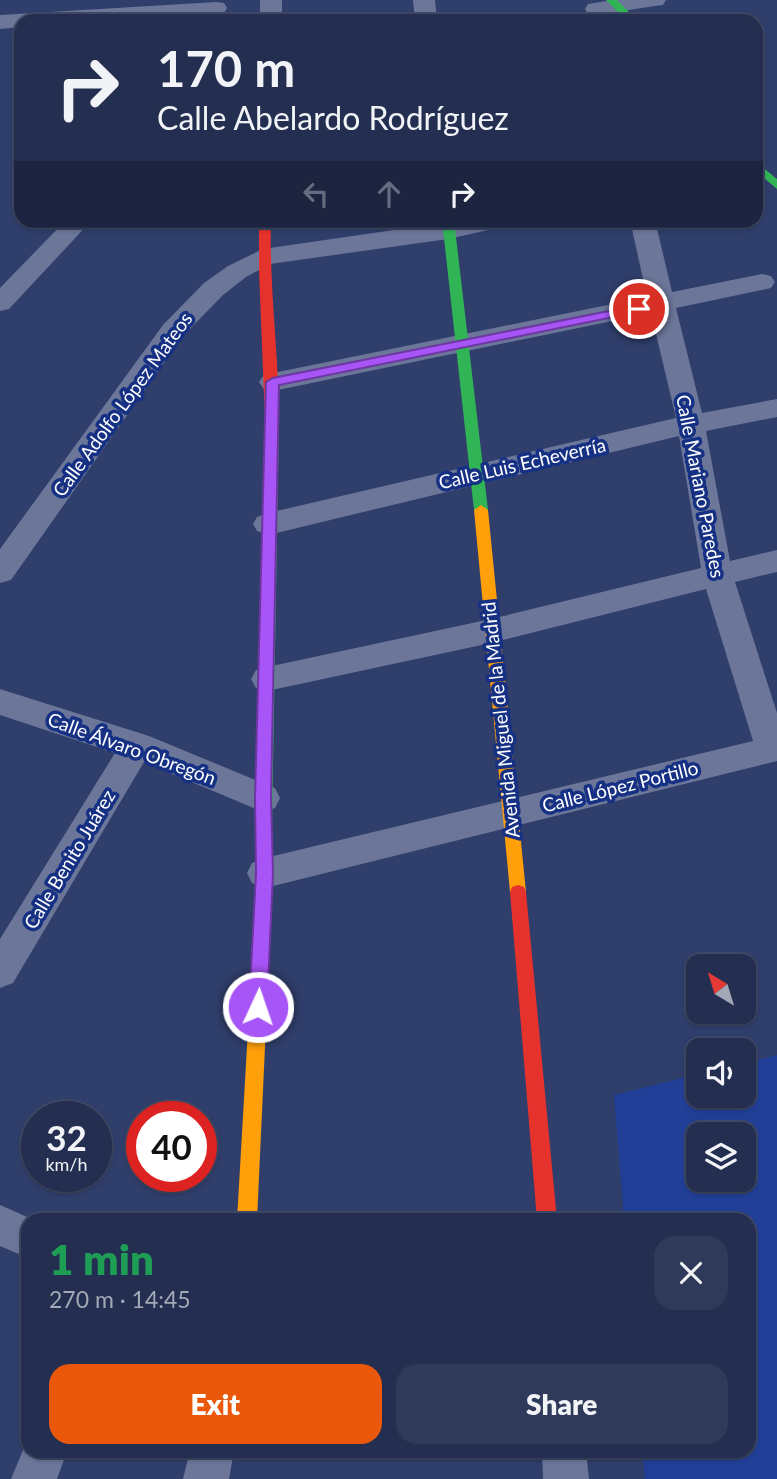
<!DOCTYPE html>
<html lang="en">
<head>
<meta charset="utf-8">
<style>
  body { margin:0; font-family:Lato,sans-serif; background:#2f3a5a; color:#f1f3f6; height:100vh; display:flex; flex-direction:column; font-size:26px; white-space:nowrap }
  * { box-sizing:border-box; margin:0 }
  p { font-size:23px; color:#a3a8b7 }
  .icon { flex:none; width:38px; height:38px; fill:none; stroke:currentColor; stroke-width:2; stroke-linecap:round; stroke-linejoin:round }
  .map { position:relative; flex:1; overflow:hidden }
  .side { position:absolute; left:21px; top:1213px; width:735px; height:245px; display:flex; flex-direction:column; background:#232e50; border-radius:21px; box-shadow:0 2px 5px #0004,0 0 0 2px #404a67 }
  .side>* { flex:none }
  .top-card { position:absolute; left:14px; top:14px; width:749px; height:214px; border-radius:21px; box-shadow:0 2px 5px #0004,0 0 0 2px #404a67; background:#232e50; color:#f1f3f6; overflow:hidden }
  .needle { width:46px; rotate:322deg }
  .buttons { position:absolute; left:686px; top:954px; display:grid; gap:14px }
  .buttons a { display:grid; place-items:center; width:70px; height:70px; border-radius:14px; background:#232e50; box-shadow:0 2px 5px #0004,0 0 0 2px #404a67; font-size:35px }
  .speed { position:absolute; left:21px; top:1101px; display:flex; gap:14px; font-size:35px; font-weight:700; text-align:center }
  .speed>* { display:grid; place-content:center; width:91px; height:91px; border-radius:50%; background:#232e50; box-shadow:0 2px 5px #0004,0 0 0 2px #404a67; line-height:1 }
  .speed small { font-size:18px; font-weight:400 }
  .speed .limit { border:10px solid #d22; background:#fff; color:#111 }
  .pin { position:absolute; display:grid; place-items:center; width:60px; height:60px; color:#fff; margin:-30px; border:4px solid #fff; border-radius:50%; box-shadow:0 2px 7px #0007 }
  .me { position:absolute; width:77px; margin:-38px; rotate:3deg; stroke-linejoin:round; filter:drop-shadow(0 0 5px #0008) }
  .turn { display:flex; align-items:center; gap:24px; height:147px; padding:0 28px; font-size:32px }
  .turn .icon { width:91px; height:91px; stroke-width:2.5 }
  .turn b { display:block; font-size:49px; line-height:60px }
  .lanes { display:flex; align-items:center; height:66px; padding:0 28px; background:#0003; justify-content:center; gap:35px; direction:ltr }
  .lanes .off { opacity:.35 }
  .round { display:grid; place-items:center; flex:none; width:74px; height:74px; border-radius:21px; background:#2f3a5a }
  .overview { display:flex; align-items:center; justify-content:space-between; height:119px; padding:0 28px }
  h1 { font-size:42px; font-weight:800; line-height:52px; color:#1e9e55 }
  .button { display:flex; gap:14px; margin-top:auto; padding:14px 28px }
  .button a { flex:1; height:80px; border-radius:21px; background:#ea580c; color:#fff; font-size:28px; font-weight:800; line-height:80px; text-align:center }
  .button a+a { background:#2f3a5a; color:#f1f3f6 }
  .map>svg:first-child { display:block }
  .green { fill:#213f97; fill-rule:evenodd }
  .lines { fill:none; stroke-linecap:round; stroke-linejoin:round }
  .street { fill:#6b7699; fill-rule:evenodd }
  .fast { fill:#30b455; fill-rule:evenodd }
  .slow { fill:#ff9f0a; fill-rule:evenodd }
  .jam { fill:#e5322d; fill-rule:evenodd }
  .route { fill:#a855f7; stroke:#6d37a1; stroke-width:2 }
  .labels { text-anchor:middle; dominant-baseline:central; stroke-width:7; stroke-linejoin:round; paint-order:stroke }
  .street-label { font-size:19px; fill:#fff; stroke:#163184 }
</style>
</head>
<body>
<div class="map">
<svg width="777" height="1479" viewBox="0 0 777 1479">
  <rect width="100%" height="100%" fill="#2f3e6b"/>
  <path class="green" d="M777,1055V1479H645L642,1451H749V1220H624L614,1095L698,1074V1096H744V1063ZM698,1134H744V1180H698Z"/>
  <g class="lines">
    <path class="street" d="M260,0H282V21H260Z
      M413,0H435L437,21H415Z
      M613,0H666L663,5L655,6L596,15L588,14L585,9L588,4Z
      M216,2L224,3L227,8L224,13L116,21H21V27L0,29V15Z
      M66,220H92L9,309L0,311V288Z
      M463,220H514L511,225L448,239L270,264L246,277L223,295L182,337L11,580L0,583V549L163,325L204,283L228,266L263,249Z
      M630,220H655L672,292L762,274L771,276L775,282L771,288L676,308L702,413L777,399V417L706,431L730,561L777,550V572L735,582L777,713V761L265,888L252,883L247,873L252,863L265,858L753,741L706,589L491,643L267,691L256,688L251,679L256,670L267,667L491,619L701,568L679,436L268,535L257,531L253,524L257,517L268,513L676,418L651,313L273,391L263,388L259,382L263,376L273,373L647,297Z
      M0,689L149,736L275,788L280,798L275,808L263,812L144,762L13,983L0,988V939L115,753L0,715Z
      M0,1205L34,1220H28V1258L0,1246Z
      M28,1438V1451H67L57,1479H11Z
      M190,1451H234L229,1479H183Z
      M542,1451H586L589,1479H543Z"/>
    <path class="fast" d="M606,0H617L638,21H627Z
      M756,162L777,179V189L756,171Z
      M442,220H454L488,510L481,515L474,510Z
      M272,417L279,421L272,825L270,830L264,832L258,830L256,825L265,421Z"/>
    <path class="slow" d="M481,505L488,510L526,892L524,897L518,899L512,897L510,892L474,510Z
      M264,818L270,820L272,825L273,873L257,1220H237L257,873L256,825L258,820Z"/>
    <path class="jam" d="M259,220H271C269,288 279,354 279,421L272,425L265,421L259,270Z
      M518,885L524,887L526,892L557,1220H537L510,892L512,887Z"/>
  </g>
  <path class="route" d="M639,305L643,306V311L279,385L271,798L273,873L267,1007L264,1012L258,1015L252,1012L249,1007L256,873L255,798L266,382L273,378Z"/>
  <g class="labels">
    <g class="street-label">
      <text transform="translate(122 404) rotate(-54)">Calle Adolfo López Mateos</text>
      <text transform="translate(522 463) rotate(-13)">Calle Luis Echeverría</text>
      <text transform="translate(701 486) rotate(79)">Calle Mariano Paredes</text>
      <text transform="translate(500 720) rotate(-96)">Avenida Miguel de la Madrid</text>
      <text transform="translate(132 748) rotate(20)">Calle Álvaro Obregón</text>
      <text transform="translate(620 786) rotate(-14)">Calle López Portillo</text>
      <text transform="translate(69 859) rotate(-59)">Calle Benito Juárez</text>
    </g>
  </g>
</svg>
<div class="buttons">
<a><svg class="needle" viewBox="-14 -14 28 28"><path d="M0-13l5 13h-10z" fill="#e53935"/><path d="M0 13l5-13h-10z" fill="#a3a8b7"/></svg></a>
<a><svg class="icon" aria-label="sound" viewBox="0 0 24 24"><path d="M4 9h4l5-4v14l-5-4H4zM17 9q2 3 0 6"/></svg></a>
<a><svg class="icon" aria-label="layers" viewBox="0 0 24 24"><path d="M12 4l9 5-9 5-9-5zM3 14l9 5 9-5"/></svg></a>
</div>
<div class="speed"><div>32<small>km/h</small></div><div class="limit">40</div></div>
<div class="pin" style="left:639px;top:309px;background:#d93025"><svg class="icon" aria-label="arrive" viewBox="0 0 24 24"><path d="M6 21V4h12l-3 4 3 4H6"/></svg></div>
<svg class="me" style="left:258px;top:1007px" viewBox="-20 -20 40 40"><circle r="17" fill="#a855f7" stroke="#fff" stroke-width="3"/><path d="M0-11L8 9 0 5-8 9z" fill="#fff"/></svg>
<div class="top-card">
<div class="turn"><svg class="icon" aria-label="right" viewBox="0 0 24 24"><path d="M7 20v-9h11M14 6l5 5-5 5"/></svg><div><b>170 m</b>Calle Abelardo Rodríguez</div></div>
<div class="lanes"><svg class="icon off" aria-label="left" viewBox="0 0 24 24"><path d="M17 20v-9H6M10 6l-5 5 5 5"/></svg><svg class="icon off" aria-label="ahead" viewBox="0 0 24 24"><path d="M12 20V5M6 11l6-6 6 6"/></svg><svg class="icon" aria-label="right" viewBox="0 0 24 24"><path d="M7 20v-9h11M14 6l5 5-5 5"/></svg></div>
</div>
<section class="side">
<div class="overview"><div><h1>1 min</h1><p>270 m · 14:45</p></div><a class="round"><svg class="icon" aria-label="close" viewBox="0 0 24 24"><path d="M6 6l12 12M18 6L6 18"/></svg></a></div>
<div class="button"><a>Exit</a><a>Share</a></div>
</section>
</div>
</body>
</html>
